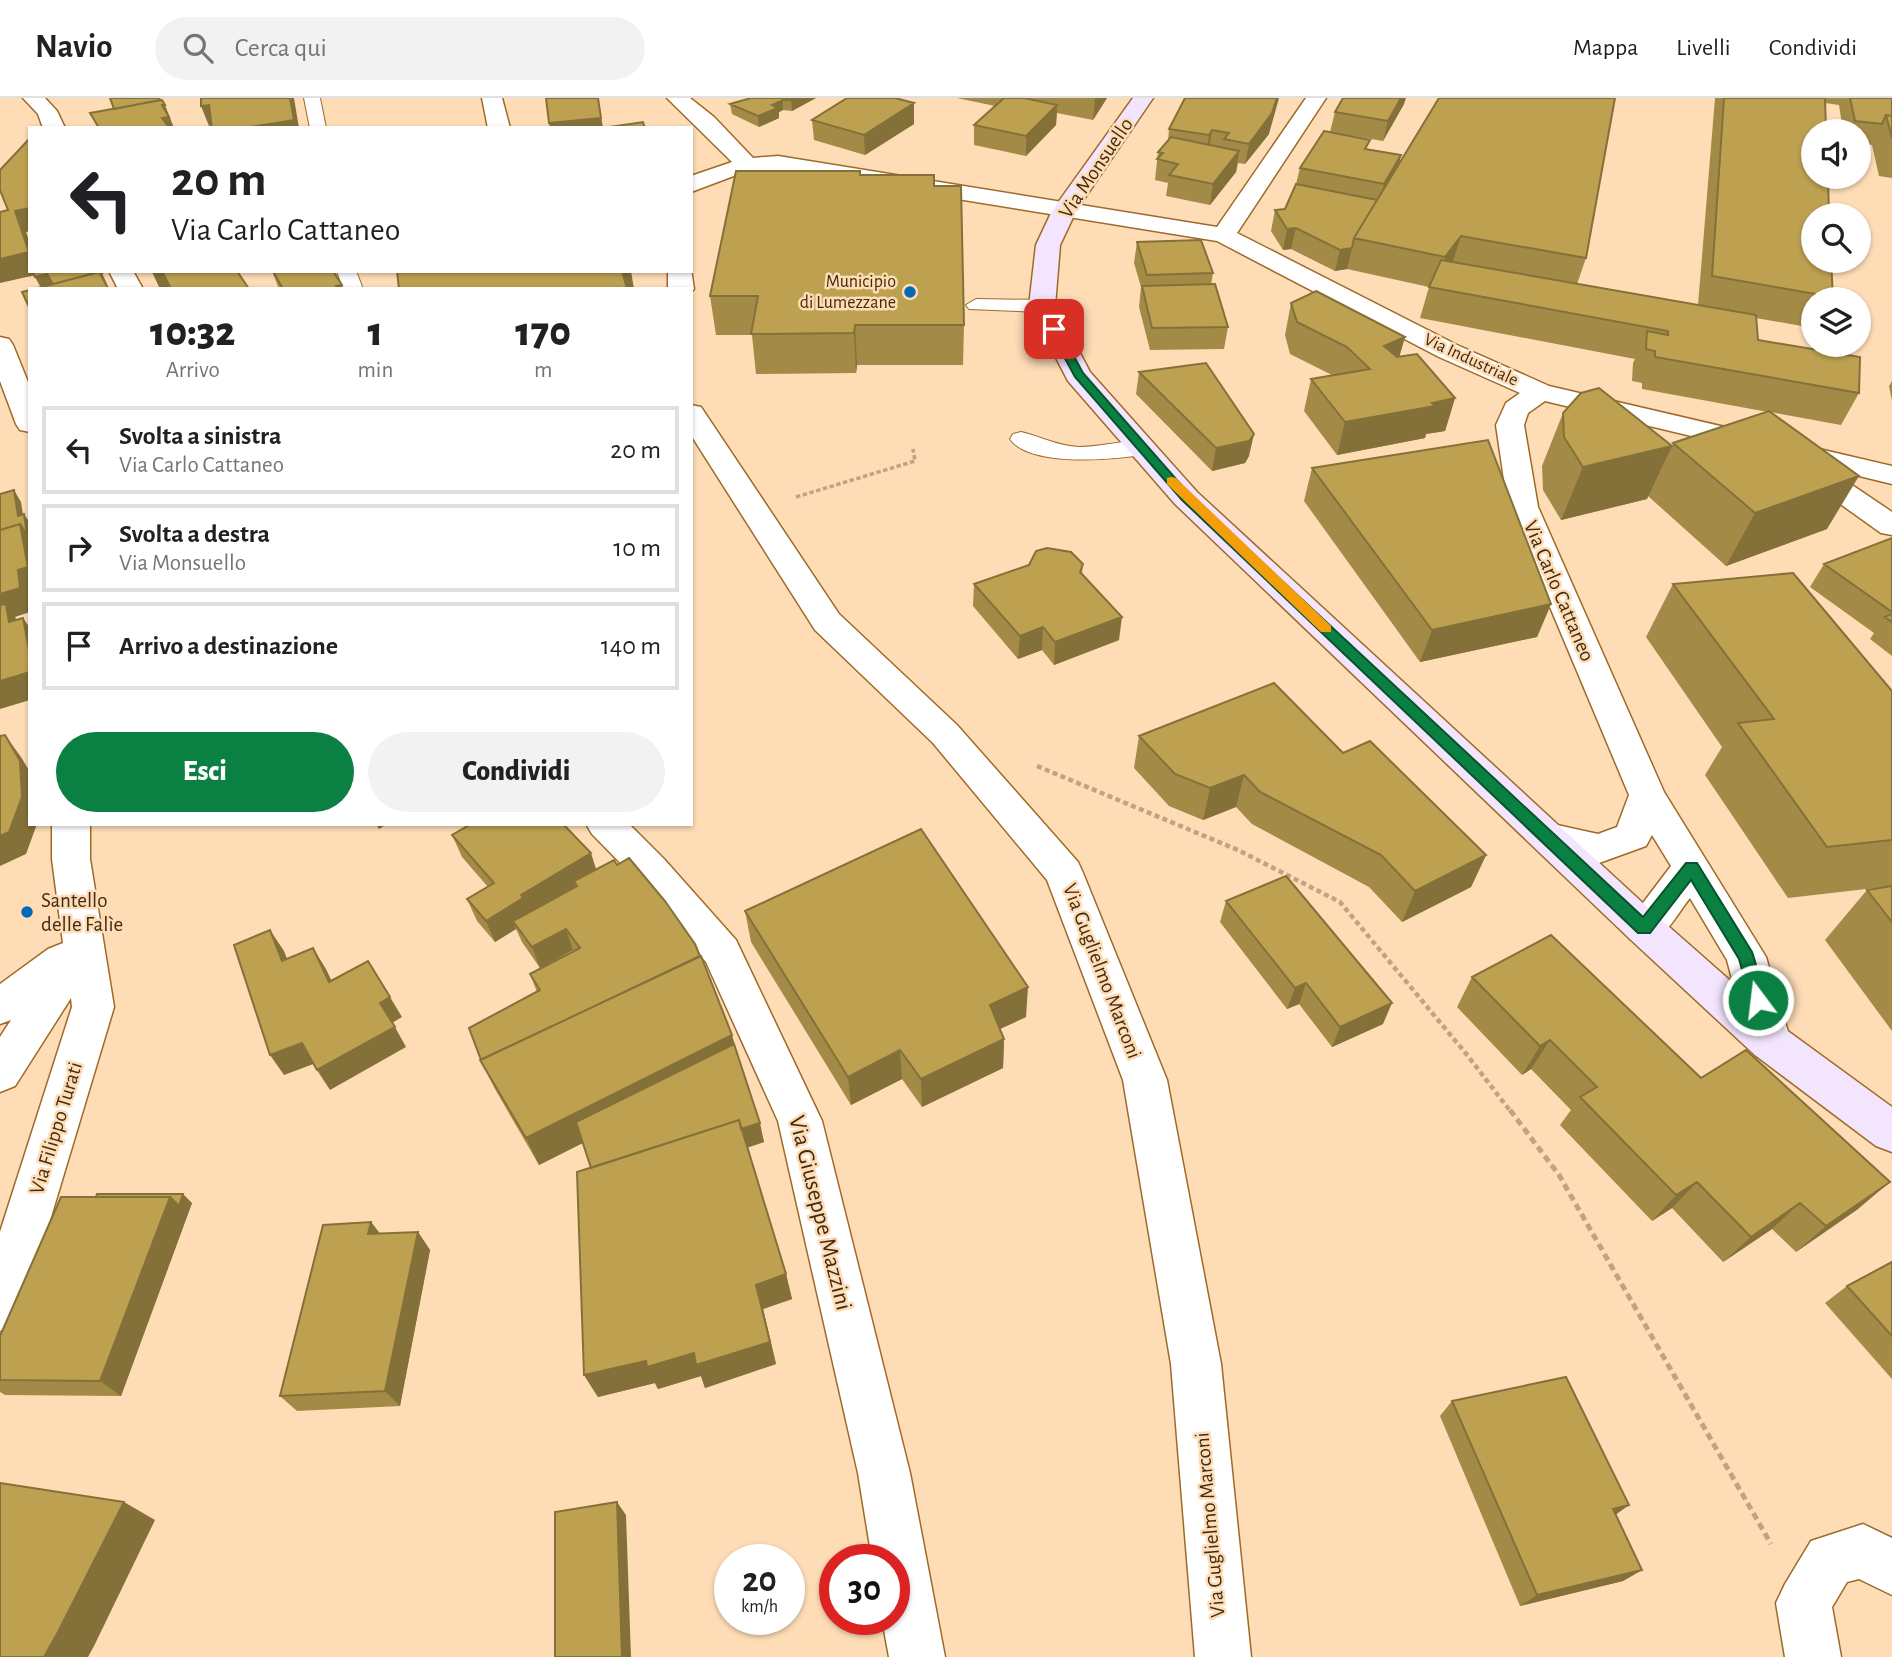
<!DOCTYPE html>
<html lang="it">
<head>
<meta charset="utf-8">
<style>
  body { margin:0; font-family:"Alegreya Sans",sans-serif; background:#f2f2f2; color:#202124; height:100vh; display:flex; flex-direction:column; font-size:26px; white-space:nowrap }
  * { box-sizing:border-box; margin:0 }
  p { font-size:23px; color:#757577 }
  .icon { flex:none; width:38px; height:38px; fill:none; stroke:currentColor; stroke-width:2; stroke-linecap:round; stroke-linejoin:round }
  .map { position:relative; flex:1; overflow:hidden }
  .panel { position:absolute; left:28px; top:189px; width:665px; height:539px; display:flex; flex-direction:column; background:#fff; border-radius:0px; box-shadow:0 2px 5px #0004 }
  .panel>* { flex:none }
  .banner { position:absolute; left:28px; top:28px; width:665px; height:147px; border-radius:0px; box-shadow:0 2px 5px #0004; background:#fff; color:#202124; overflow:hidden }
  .buttons { position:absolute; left:1801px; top:21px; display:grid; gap:14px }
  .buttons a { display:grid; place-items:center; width:70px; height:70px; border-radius:50%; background:#fff; box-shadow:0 2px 5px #0004; font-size:35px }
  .speed { position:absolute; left:714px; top:1446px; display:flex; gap:14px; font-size:35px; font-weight:700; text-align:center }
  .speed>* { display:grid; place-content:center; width:91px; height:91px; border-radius:50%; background:#fff; box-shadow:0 2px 5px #0004; line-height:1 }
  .speed small { font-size:18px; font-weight:400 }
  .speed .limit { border:10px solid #d22; background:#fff; color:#111 }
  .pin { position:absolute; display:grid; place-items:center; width:60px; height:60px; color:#fff; margin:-30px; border-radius:14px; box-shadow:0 4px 10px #0006 }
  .me { position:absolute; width:77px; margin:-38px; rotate:345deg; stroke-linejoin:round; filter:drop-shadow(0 0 5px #0008) }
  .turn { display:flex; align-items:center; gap:24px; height:147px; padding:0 28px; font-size:32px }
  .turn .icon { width:91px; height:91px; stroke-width:2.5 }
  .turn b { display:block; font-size:49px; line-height:60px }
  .eta { display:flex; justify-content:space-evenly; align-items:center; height:119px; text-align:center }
  .eta b { font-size:42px; font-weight:800; line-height:49px }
  .action { display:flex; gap:14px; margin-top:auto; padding:14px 28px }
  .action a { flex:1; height:80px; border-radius:42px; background:#0b8043; color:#fff; font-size:28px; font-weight:800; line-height:80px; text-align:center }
  .action a+a { background:#f2f2f2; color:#202124 }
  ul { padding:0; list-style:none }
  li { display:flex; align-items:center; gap:21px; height:88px; margin:0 14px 10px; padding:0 14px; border:4px solid #e0e0e0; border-radius:0px }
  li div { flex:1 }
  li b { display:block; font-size:26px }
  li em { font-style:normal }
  header { display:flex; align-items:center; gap:42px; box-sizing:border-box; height:98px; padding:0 35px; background:#fff; border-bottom:2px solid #e0e0e0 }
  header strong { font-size:33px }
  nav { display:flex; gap:38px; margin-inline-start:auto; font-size:24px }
  .search { width:490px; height:63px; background:#f2f2f2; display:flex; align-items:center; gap:18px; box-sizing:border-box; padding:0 24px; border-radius:38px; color:#757577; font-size:26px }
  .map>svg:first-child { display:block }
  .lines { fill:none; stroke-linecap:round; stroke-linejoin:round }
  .service-casing { stroke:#9e6a27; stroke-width:2 }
  .minor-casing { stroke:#9e6a27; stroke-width:3 }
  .secondary-casing { stroke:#9e6a27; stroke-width:3 }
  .path-far2 { stroke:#c1a381; stroke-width:3.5; stroke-dasharray:4.5 2.5; stroke-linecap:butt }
  .path-far1 { stroke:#c1a381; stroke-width:4.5; stroke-dasharray:5 3.5; stroke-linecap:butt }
  .path { stroke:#c1a381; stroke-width:5; stroke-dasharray:7 4.5; stroke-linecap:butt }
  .service { fill:#fff; fill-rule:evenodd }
  .minor { fill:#fff; fill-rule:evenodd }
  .secondary { fill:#f3e5fe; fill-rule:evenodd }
  .wall { fill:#a38a46 }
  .shaded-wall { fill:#847139 }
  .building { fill:#bda151; stroke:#847139; stroke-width:2 }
  .route { fill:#0b8043; stroke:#07532c; stroke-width:2 }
  .slow { fill:#f59e0b }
  .poi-dot { fill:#036ab6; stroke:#fedcb6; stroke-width:2.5 }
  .labels { text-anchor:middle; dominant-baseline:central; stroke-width:5; stroke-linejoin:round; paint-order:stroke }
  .far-poi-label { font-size:18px; fill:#422c11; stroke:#fedcb6; text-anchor:end }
  .far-street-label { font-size:18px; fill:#422c11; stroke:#fedcb6 }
  .street-label { font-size:21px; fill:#422c11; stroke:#fedcb6 }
  .poi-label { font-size:21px; fill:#422c11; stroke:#fedcb6; text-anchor:start }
  .near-street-label { font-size:24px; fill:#422c11; stroke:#fedcb6 }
</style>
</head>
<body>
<header>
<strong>Navio</strong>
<div class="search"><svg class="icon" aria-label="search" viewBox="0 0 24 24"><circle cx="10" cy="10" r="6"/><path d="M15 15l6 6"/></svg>Cerca qui</div>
<nav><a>Mappa</a><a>Livelli</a><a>Condividi</a></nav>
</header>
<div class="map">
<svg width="1892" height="1559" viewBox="0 0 1892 1559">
  <rect width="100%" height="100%" fill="#fedcb6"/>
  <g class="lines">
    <defs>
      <path id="service" d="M304,0H320L326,30H310Z
        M337,173H356L363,191H343Z
        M976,201L1042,202L1052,208L1042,214L969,211L966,207Z
        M1021,334C1042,339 1058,348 1079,349C1102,349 1129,340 1151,345L1154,350L1151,355C1120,362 1030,370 1010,341L1013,336Z"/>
      <path id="minor" d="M23,0H45L57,13L65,30H43L38,16Z
        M482,0H502L510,30H488Z
        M667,0H690L714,19L753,60L778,58L1217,129L1306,0H1326L1237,135L1457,247L1549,288L1892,368V386L1847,375L1849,385L1892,414V437L1881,435L1825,395L1820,389L1817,368L1545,303L1528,315L1524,327L1538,409L1664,694L1766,859L1791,944L1785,957L1770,962L1755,957L1749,944L1727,862L1690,800C1672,822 1662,852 1630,841L1624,830L1671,768L1652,737L1646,748L1599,765L1535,749L1529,739L1535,729L1548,725L1598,736L1617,729L1629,697L1508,409L1496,327L1506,305L1520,295L1439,259L1217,143L778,72L739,76L691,94V78L732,64Z
        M691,171L694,191L691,194V191H668V173Z
        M109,173H133L143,191H118Z
        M0,239L9,241L13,247L30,289V334L20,332L16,326L0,283Z
        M691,307L701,309L839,516L957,627L1078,764L1083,775L1167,982L1221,1266L1251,1559H1195L1171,1266L1123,982L1047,782L933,645L815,532L691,337Z
        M52,726H90V761L114,909L24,1209L17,1226L0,1233V1134L72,909L71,900L15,988L0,994V939L11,922L0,926V886L48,851L63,845L52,761Z
        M586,726H629L664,761L736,842L822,1023L910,1375L945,1559H889L882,1521H894V1461H872L858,1375L778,1023L706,864L636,781L592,736Z
        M1863,1426L1892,1440V1497L1859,1481L1847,1484L1832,1509L1841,1559H1785L1776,1505L1785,1486L1811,1443Z"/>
      <path id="secondary" d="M1133,0H1153L1076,113L1060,147L1055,208L1090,274L1197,394L1658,819L1785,931L1892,1009V1054L1876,1048L1755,957L1630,841L1175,406L1068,283L1029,208L1036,147L1052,113Z"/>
    </defs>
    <use href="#service" class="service-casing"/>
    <use href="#minor" class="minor-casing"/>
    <use href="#secondary" class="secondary-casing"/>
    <path class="path-far2" d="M796,399L915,363L913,351"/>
    <path class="path-far1" d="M1037,668L1238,752L1340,804L1468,958L1511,1014"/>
    <path class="path" d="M1510,1012L1559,1077L1771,1446"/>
    <use href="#service" class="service"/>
    <use href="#minor" class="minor"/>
    <use href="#secondary" class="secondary"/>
  </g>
  <path class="wall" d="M751,0H816L792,13L783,12L779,14V20L759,29L732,16L730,6Z
    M957,0H1107L1093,22L1057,15L1056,27L1026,58L974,47V27L995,8Z
    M1185,0L1269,36L1245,66L1238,65L1236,74L1210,107L1166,98L1168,85L1155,82L1158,54L1168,43L1169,31Z
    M1715,0H1892V80L1879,78L1872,47L1858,45V33H1843L1839,7L1825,5L1833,199L1832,201H1813V230L1756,220L1758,242L1859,295L1841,327L1770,314L1827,431L1726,468L1648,398L1647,401L1561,422L1543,392L1542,368L1563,315L1672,348L1673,345L1768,314L1642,291V285L1632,283L1633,265L1635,261L1420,220L1429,189L1347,171L1335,173L1291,151L1283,152L1271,133L1275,112L1285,111L1296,86L1300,70L1368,52L1401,57L1399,66L1586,160L1577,186L1698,207Z
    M1404,6L1383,43L1330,34L1335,14Z
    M812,22L914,26L865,57L814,42Z
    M861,77L934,88L964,227L963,267H857L856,275L756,276L752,237H716L710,198Z
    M1137,144L1213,175L1211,187L1228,229L1224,251L1150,252L1139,209L1141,189L1134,165Z
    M272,173H333L343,191H279Z
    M1291,205L1405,239L1399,259L1455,300L1445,333L1426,336L1425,340L1337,357L1304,313L1311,281L1332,277L1290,256L1285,237Z
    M1139,274L1249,358L1245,365L1212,373L1136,296Z
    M1892,283V303L1889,288Z
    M1312,370L1551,506L1537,539L1420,564L1304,403Z
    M1892,440V558L1870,541L1874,535L1810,489L1824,466Z
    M1083,466L1082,476L1119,542L1054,567L1042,552L1018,561L973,508L974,486Z
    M1673,486L1892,593V788L1788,800L1705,677L1722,649L1646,539Z
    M1139,638L1343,655L1486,757L1471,789L1402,824L1369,789L1252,726L1236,709L1203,722L1169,708L1134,670Z
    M452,737L596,771L732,937L764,1044L747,1050L786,1176L792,1201L763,1211L776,1266L705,1290L701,1278L658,1291L655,1285L598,1299L584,1277L591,1070L583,1045L539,1067L495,991L480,962L537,894L530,876L574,853L573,852L540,870L522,844L516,831L495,844L477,823L467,801L488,789L462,759Z
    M1892,788V933L1825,842L1867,792Z
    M1226,803L1383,926L1332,949L1299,906L1287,911L1220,824Z
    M745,813L1026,919L1000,931L1004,941L1003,970L922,1009L902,981L851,1007L751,844Z
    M1472,879L1701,980L1858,1111L1796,1154L1772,1131L1723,1164L1672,1110L1652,1123L1560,1027L1571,1012L1531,971L1522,977L1457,909Z
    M192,1105L121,1298L5,1297L0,1294V1238Z
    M371,1124L380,1136L418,1134L430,1152L400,1308L297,1313L280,1298Z
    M1892,1164V1281L1825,1205L1847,1188Z
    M1452,1303L1629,1407L1616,1416L1642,1472L1623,1483L1520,1508L1440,1318Z"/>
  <path class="shaded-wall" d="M290,0H294L299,30H244Z
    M598,0L603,30H550L549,25Z
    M791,0H816L792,13Z
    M1095,0H1107L1093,22Z
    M1277,0H1279L1269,36L1245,66L1249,46Z
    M1401,0H1406L1404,6L1383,43L1388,23Z
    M783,2V12L779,14V20L759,29L758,18L772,7Z
    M914,5V26L865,57L864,37Z
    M162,7H165L174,30H129Z
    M209,7L217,27L209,28L201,8Z
    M1057,7L1056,27L1026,58V38Z
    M1212,32L1209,52L1206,58L1209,37Z
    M1239,53L1236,74L1210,107L1213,86Z
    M1401,57L1392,95L1380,103L1384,86Z
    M30,110V133L26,134L30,146V173H40V176L0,185V161L15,113Z
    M1296,130L1291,151L1283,152L1287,131Z
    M1461,138L1451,169L1436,190L1445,159Z
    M1352,150L1347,171L1335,173L1340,152Z
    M162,173L170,191H160L152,174Z
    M621,173H631L634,191H625Z
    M102,175L107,186L90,191H55Z
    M47,176L53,187L41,190L35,179Z
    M342,187L343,191H337L336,188Z
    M855,227L857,267L856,275L854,235Z
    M1405,239L1396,270L1384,248Z
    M1455,300L1445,333L1426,336L1425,340L1337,357L1345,324Z
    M1254,336L1249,358L1245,365L1212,373L1216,350Z
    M1672,348L1647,401L1561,422L1583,369Z
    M1859,378L1827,431L1726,468L1755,415Z
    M14,392L21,404L25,429L18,418Z
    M24,416L30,425V514L15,519L21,528L0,523V496Z
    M1551,506L1537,539L1420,564L1432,532Z
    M1122,519L1119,542L1054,567L1055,544Z
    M23,520L30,530V557Z
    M1043,529L1042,552L1018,561L1020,538Z
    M30,574V602L0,611V583Z
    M5,637L21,659L30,674V726H37L26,756L0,768V738Z
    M1244,677L1236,709L1203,722L1210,690Z
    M376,726H387L379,731Z
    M591,755L598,777L574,783L576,790L513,823L516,831L495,844L486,823L521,797Z
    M1486,757L1471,789L1402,824L1415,793Z
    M566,831L573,852L540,870L532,849Z
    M270,832L284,853L296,884L282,863Z
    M313,850L326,871L342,905L329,884Z
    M1306,885L1299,906L1287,911L1295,890Z
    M1028,889L1026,919L989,936L990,907Z
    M390,899L402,919L392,925L380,905Z
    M1392,905L1383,926L1332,949L1340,929Z
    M395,929L406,949L330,992L317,972Z
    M732,937L739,966L539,1067L526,1040Z
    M1004,941L1003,970L922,1009L921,981Z
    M1550,942L1531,971L1522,977L1540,948Z
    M302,945L316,965L284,977L270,957Z
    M900,952L902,981L851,1007L848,979Z
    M760,1025L764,1044L602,1096L594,1078Z
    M1697,1084L1672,1110L1652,1123L1676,1097Z
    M1890,1084L1858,1111L1796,1154L1826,1128Z
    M183,1096L192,1105L121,1298L100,1283L170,1099Z
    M1800,1105L1772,1131L1723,1164L1751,1139Z
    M371,1124L385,1142L368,1136Z
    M418,1134L430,1152L400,1308L385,1293Z
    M786,1176L792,1201L763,1211L776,1266L705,1290L701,1278L658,1291L655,1285L598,1299L584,1277L646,1263L756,1187Z
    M124,1404L155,1422L94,1548L88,1559H44Z
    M617,1404L626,1417L631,1559H622Z
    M1629,1407L1611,1420L1613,1411Z
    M1642,1472L1623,1483L1520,1508L1537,1497Z"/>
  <path class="building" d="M110,0H159L160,2L114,11Z
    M201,0H290L294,22L244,30H212L209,7L201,8Z
    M546,0H598L601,20L549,25Z
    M751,0H788L791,2H783L772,7L778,10L758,18L730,6Z
    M847,0H895L914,5L864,37L812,22Z
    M1004,0H1024L1057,7L1026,38L974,27Z
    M1185,0H1277L1272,15L1249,46L1224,41L1229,35L1212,32L1209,37L1169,31Z
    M1343,0H1401L1388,23L1335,14Z
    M1439,0H1615L1586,160L1461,138L1445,159L1354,140Z
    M1724,0H1825L1826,33H1813V79H1828L1829,117H1813V163H1831L1833,199L1712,178Z
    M1850,0H1892V18L1886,17L1882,26L1855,23Z
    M162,2L165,7H162L169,19L162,20L169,30H99L90,15Z
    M1886,17L1892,18V40Z
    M643,24L645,30H603Z
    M1324,33L1370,42L1365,51L1401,57L1384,86L1300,70Z
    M1171,39L1239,53L1213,86L1169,77L1178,66L1157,61L1163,55L1158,54Z
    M30,40V110L15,113L29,154L0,161V114L8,112L0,92V72Z
    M736,73H860V77H934V88H961L964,227H855L854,235L751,236L758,198H710Z
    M1296,86L1377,102L1354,140L1352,150L1340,152L1296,130L1287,131L1275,112L1285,111Z
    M1201,142L1213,175L1147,177L1137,144Z
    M1441,162L1756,217L1758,242L1860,259L1859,295L1655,259V253L1646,251L1647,233L1668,237V233L1429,189Z
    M32,173H101L102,175H100L99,174L53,186L47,176L35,179Z
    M162,173H237L249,191H171Z
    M273,173H333L342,187L336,188L337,191H283Z
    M397,173H622L627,191H399Z
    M99,174L108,190L34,191Z
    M1215,186L1228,229L1152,230L1142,188Z
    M30,192V211L22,194Z
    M1316,193L1405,239L1384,248L1397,259L1417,256L1455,300L1432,305L1435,308L1345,324L1311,281L1370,271L1347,249L1297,224L1291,205Z
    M1206,265L1254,336L1249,343L1216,350L1139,274Z
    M1599,290L1672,348L1583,369L1564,339L1563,315L1581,295Z
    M1769,313L1859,378L1755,415L1673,345Z
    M1488,342L1551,506L1432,532L1312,370Z
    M14,392L18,418L24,416L27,437L20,426L0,432V396Z
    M20,426L28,469L18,472L20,490L0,496V432Z
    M1892,440V514L1824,466Z
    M1047,450L1071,454L1083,466L1080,474L1122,519L1055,544L1043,529L1020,538L974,486L1029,467L1036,453Z
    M1793,475L1892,593V742L1827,749L1738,625L1774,621L1673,486Z
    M6,506L9,524L23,520L30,557V574L0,583V507Z
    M1892,516V524L1885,519Z
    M1274,585L1343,655L1370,643L1486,757L1415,793L1381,757L1260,694L1244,677L1210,690L1175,676L1139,638Z
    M5,637L20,663L22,699L9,734L0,738V638Z
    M471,726H563L591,755L521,797L523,800L486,823L467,801L494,785L452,737Z
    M921,731L1028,889L990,907L1004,941L921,981L900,952L848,979L745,813Z
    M629,760L665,803L695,846L700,858L481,962L469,930L540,892L530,876L580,850L566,831L532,849L513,823L577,788L574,783L614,762L617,767Z
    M1286,778L1392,905L1340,929L1306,885L1295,890L1226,803Z
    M1892,788V824L1867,792Z
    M270,832L282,863L313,850L329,884L368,863L390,899L380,905L395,929L317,972L302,945L270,957L234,847Z
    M1551,837L1701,980L1746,952L1890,1084L1826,1128L1800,1105L1751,1139L1697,1084L1676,1097L1580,999L1597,989L1550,942L1540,948L1472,879Z
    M701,858L732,937L526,1040L480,962Z
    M734,946L760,1025L741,1031L739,1022L591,1070L576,1024Z
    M739,1022L786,1176L756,1187L770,1244L696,1267L694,1255L647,1269L646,1263L584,1277L577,1074Z
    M97,1096H183L179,1108L170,1099H96Z
    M61,1099H170L100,1283L0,1282V1238Z
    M371,1124L368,1136L418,1134L385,1293L280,1298L323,1127Z
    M1892,1164V1238L1847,1188Z
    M1566,1279L1629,1407L1613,1411L1642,1472L1537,1497L1452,1303Z
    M0,1385L124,1404L58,1534L44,1559H0Z
    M617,1404L622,1559H555V1414Z"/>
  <path class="route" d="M1050,229H1058L1083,275L1190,397L1643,819L1686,765H1697L1752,854L1767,902L1764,907H1752L1739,861L1691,782L1650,835H1638L1182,402L1075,279L1049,231Z"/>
  <path class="slow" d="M1171,379L1176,380L1331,528V534H1321L1167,386V380Z"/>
  <g class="poi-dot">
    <circle cx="910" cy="194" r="7"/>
    <circle cx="27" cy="814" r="7"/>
  </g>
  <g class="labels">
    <g class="far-poi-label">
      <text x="896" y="184">Municipio<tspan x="896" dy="21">di Lumezzane</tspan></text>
    </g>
    <g class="far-street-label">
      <text transform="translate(1471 262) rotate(25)">Via Industriale</text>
    </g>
    <g class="street-label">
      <text transform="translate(1096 70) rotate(-56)">Via Monsuello</text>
      <text transform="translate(1559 493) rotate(67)">Via Carlo Cattaneo</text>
      <text transform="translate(1102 873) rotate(69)">Via Guglielmo Marconi</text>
      <text transform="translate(56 1030) rotate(-73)">Via Filippo Turati</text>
      <text transform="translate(1210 1427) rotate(-95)">Via Guglielmo Marconi</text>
    </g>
    <g class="poi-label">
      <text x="41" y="802">Santello<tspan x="41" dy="24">delle Falìe</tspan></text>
    </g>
    <g class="near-street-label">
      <text transform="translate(820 1115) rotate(76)">Via Giuseppe Mazzini</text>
    </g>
  </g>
</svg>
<div class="buttons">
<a><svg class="icon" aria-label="sound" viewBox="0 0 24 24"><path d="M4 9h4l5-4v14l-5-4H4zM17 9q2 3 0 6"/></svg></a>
<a><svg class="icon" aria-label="search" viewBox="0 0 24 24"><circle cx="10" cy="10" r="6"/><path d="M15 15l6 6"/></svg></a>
<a><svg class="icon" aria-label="layers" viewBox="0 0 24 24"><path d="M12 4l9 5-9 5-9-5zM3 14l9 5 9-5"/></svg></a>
</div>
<div class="speed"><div>20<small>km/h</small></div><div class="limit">30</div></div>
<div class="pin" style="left:1054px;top:231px;background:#d93025"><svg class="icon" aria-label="arrive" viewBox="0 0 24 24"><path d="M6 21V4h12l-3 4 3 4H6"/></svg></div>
<svg class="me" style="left:1758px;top:902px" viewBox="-20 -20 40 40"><circle r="17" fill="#0b8043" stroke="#fff" stroke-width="3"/><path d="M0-11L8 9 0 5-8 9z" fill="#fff"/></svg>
<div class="banner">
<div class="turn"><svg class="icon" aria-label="left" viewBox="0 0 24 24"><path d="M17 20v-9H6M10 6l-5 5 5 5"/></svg><div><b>20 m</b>Via Carlo Cattaneo</div></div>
</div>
<section class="panel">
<div class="eta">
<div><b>10:32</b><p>Arrivo</p></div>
<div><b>1</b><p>min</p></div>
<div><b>170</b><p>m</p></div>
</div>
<ul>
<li><svg class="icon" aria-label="left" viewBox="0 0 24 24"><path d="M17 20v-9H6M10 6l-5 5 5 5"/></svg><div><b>Svolta a sinistra</b><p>Via Carlo Cattaneo</p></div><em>20 m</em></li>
<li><svg class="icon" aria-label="right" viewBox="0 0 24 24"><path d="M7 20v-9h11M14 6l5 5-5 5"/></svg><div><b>Svolta a destra</b><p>Via Monsuello</p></div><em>10 m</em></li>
<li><svg class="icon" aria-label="arrive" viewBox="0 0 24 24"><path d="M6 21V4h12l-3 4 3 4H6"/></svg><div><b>Arrivo a destinazione</b></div><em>140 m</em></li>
</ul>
<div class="action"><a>Esci</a><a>Condividi</a></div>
</section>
</div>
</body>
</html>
